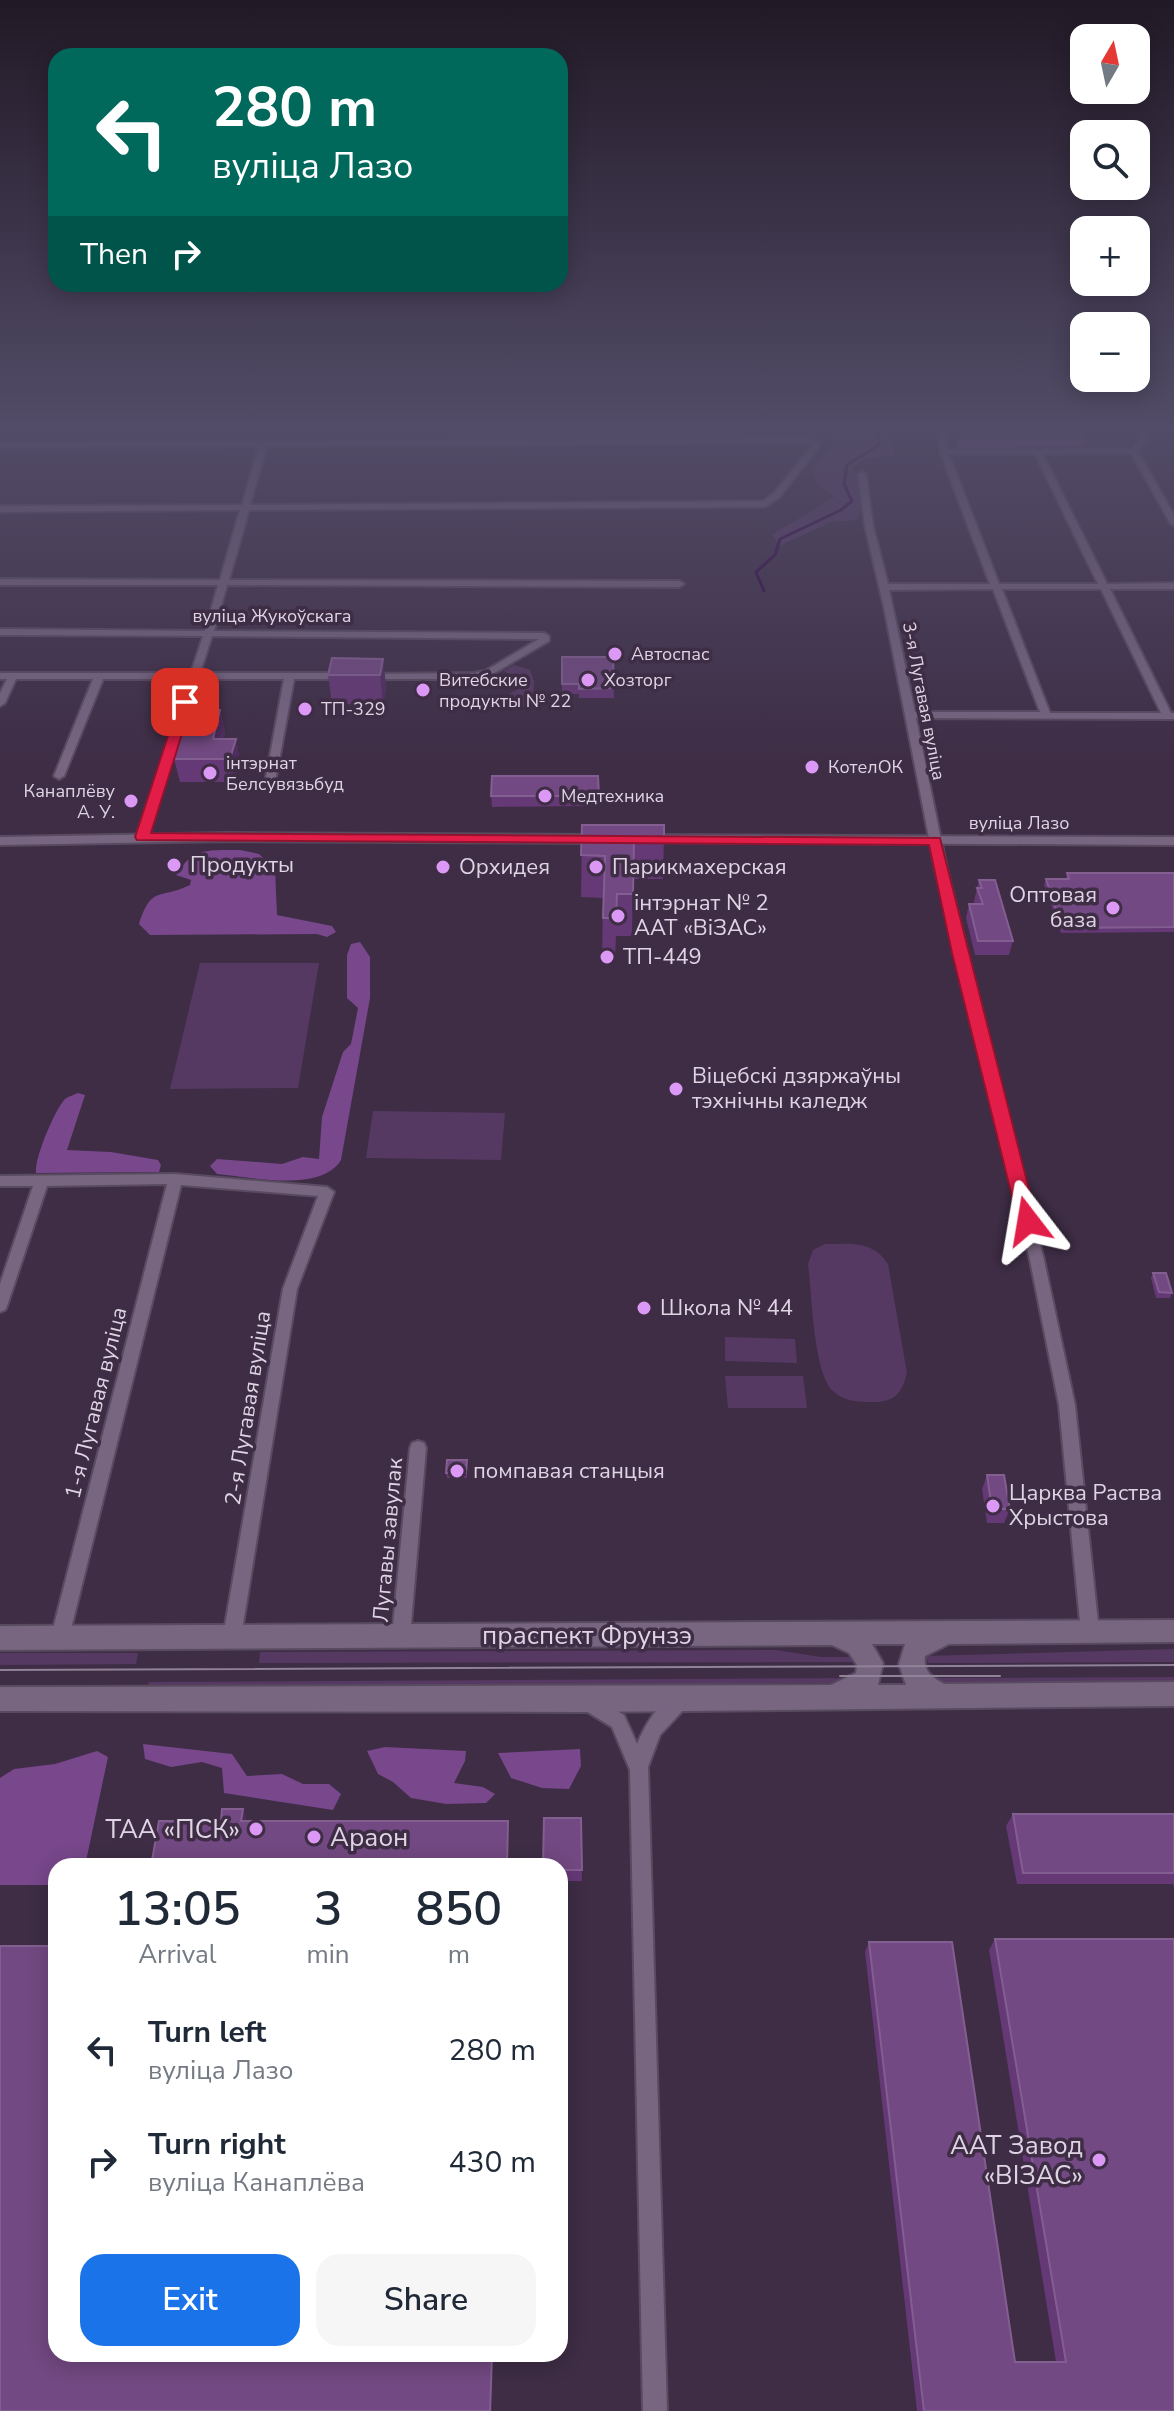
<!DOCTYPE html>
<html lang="en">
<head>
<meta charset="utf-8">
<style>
  body { margin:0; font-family:"Nunito Sans",sans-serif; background:#f6f6f7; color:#1f2937; height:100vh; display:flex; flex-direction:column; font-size:30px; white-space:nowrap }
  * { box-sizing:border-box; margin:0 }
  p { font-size:26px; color:#747a83 }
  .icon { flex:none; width:44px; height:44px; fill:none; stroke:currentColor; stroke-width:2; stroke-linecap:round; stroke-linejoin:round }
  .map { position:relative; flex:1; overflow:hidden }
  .side { position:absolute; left:48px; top:1858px; width:520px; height:504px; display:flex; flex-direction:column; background:#fff; border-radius:24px; box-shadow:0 4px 20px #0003 }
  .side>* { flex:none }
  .banner { position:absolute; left:48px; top:48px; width:520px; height:244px; border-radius:24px; box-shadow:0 4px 20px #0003; background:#00695c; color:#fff; overflow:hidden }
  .needle { width:52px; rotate:9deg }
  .controls { position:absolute; left:1070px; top:24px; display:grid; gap:16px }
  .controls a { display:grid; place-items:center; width:80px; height:80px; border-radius:16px; background:#fff; box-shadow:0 4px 20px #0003; font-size:40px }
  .pin { position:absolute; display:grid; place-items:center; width:68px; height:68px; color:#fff; margin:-34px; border-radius:16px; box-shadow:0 4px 12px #0006 }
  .me { position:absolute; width:88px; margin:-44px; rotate:346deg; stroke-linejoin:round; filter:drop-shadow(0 0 6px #0008) }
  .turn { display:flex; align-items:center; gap:28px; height:168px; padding:0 32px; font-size:36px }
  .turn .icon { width:104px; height:104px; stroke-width:2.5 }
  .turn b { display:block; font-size:56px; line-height:68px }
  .then { display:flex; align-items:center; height:76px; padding:0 32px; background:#0003; gap:16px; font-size:30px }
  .eta { display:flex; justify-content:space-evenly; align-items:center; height:136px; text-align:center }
  .eta b { font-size:48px; font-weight:600; line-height:56px }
  .cta { display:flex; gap:16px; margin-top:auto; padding:16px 32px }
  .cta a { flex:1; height:92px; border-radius:24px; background:#1a73e8; color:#fff; font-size:32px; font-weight:600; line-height:92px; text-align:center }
  .cta a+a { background:#f6f6f7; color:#1f2937 }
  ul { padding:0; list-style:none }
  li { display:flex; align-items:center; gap:24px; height:112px; padding:0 32px }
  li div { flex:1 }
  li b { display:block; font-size:30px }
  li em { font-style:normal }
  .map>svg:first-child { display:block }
  .green { fill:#563962 }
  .forest { fill:#78478c }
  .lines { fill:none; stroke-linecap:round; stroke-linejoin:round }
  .stream { stroke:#320042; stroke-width:3 }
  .minor-casing { stroke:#584a5f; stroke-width:4 }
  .tertiary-casing { stroke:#584a5f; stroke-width:4 }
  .secondary-casing { stroke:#584a5f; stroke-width:4 }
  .minor { fill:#786580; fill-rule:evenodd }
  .tertiary { fill:#786580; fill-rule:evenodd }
  .secondary { fill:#786580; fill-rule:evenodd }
  .tram { stroke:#918397; stroke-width:2 }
  .wall { fill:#653876 }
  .shaded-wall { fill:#502c5e }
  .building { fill:#724982; stroke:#835e91; stroke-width:2 }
  .route { fill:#e11d48; stroke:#92132f; stroke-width:2 }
  .poi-dot { fill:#db99f5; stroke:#3e2d45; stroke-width:3 }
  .labels { text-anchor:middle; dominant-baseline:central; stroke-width:7; stroke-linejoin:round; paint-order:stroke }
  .far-street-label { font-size:18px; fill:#dfd4e4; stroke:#3e2d45 }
  .far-poi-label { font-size:18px; fill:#dfd4e4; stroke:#3e2d45; text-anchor:start }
  .poi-label { font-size:22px; fill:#dfd4e4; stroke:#3e2d45; text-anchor:start }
  .street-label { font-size:22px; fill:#dfd4e4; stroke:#3e2d45 }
  .near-street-label { font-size:26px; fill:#dfd4e4; stroke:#3e2d45 }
  .near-poi-label { font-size:26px; fill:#dfd4e4; stroke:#3e2d45; text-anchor:end }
</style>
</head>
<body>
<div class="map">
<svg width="1174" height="2411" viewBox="0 0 1174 2411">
  <rect width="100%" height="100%" fill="#3e2d45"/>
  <path class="green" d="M838,424H892L890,442L895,455L865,459L852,466L864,502L857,520L831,522L781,545L772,535L834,497L817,483L811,469L832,447L835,427Z
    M514,665L530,670L534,681L533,705L518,708L502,704L500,699L520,688L524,682L504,671Z
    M200,963H319L298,1088L170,1089Z
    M373,1111L505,1113L501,1160L366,1158Z
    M825,1244C850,1244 873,1240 888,1264L907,1373C902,1393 895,1402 874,1402C860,1402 844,1402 833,1391C813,1372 812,1293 808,1264L813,1250Z
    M725,1337L795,1339L797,1363L725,1361Z
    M725,1376H803L807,1408H728Z
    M1174,1649V1662L928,1663L926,1656Z
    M776,1650L821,1657H860L864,1662L259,1663L260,1652Z
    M0,1653H138L136,1664L0,1665Z
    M1174,1677V1685H984L931,1681L930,1678Z
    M858,1678L849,1683H773L717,1689L147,1691L149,1682Z"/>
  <path class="forest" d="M433,424H542L536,434L434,432Z
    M963,424H1114L1087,426L1084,446L956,448Z
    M240,850L259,854L275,870L277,915L332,926L336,932L327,937L317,934L150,935L139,924C152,885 158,900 190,885L191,880L176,875C193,847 208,850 240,850Z
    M360,942L370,957V998L341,1160C321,1193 252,1177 217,1174L210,1166L217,1159L282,1164L303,1157L319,1159L322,1117L343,1052L351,1044L358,1008L347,998V955L351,944Z
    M78,1093L85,1095L67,1150L111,1152L158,1160L161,1165L159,1172L36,1173C34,1159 55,1109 65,1099C69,1096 74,1095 78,1093Z
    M143,1744L232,1754L247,1776L282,1774L303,1784H329L341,1794L333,1810L224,1793L222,1768L202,1762L171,1767L145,1759Z
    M385,1747L466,1751L465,1761L454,1783L483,1787L495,1794L486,1803L446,1804L411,1798L393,1782L378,1774L367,1751Z
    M580,1749L581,1766L569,1789L542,1788L511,1778L498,1753Z
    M97,1751L108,1757L85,1866H56V1885H0V1778L14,1769L55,1764Z"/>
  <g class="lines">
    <path class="stream" d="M764,591L756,572L775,555L780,539L841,510L852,501L844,484L847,465L880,444L874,424"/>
    <defs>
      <path id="minor" d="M1138,424H1146L1148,437L1138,451L1174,515V526L1170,523L1131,453L1043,454L1107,584L1174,583V589H1110L1171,713H1174V719L916,718L947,869L1044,1260L1075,1405L1099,1632L1096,1638L1090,1640L1084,1638L1081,1632L1059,1405L1030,1260L935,869L885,612L865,526L858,474L862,472L866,474L873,526L888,584H990L940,452L939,431L946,433L948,450L1132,449L1140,437ZM949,454H1035L1098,584H999ZM993,589L1040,712H915L889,590ZM1002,589H1101L1161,713H1050Z
        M812,439L819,443V447L780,497L765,507L249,510L229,580L679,581L684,584L679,587L227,585L214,631L544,633L549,636V641L491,675L473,679H368L363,676L365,674L473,673L485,671L539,639L212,636L200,673H348L353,676L348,679H294L274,788L269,791L264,788L284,679H199L146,839L142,840L136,837L189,679H103L64,776L59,779L54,776L93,679H16L5,703L0,706V693L7,679H0V673H191L203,636L0,635V629L205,631L218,585H0V579L220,580L240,510L0,512V506L242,505L259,446L0,447V443ZM810,443L812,445L774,493L763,501L250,505L267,446Z
        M175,1174L327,1187L334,1192L297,1289L241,1637L238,1643L232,1645L226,1643L223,1637L283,1289L318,1196L181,1185L69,1637L66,1643L60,1645L54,1643L51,1637L167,1184L47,1186L7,1306L5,1310L0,1312V1284L33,1186H0V1176Z
        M418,1441L424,1443L426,1448L410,1636L407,1642L401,1644L395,1642L392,1636L410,1448L412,1443Z
        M682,1690L688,1693L691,1699L688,1705L660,1735L648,1767L667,2411H643L630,1770L612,1727L581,1708L578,1702L581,1696L587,1693L624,1715L637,1744C646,1723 660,1699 682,1690Z"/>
      <path id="tertiary" d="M229,833L603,835L610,839L603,843L229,841L0,845V837Z
        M641,835L1174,837V845L636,842V836Z"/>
      <path id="secondary" d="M1174,1620V1642L949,1644L925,1656C923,1671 931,1677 944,1684L1174,1682V1706L584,1712L0,1711V1687L831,1685L856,1673L857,1665L849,1653L832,1645L0,1650V1626ZM872,1644H905L899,1664L906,1685H878L883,1663Z"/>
    </defs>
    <use href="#minor" class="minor-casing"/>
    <use href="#tertiary" class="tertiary-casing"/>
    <use href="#secondary" class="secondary-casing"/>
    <use href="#minor" class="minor"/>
    <use href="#tertiary" class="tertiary"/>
    <use href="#secondary" class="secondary"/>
    <path class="tram" d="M0,1670L1174,1665
      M840,1676H1000"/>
  </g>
  <path class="wall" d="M562,657H613L614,698H579V694H562Z
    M383,659L386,687L383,704H332L328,675Z
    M216,698L219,710H220L225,733L223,739H236L240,762L235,782H180L174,759Z
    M598,776L599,806L492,807L491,796Z
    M582,825L664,838L663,879H633L632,936H616L615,960H602L603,898L581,897Z
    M1067,873H1174V932L1061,933L1044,885L1046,879H1066Z
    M979,880L1013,941L1009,955H975L966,918L969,904H975L974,901Z
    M1153,1273L1172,1293L1170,1298H1156L1151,1278Z
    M467,1460V1478H447L446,1473Z
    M987,1475L1010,1509L1004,1523H987L982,1489Z
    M1013,1814H1174V1888L1173,1884H1017L1006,1826Z
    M581,1818L582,1881H560V1866Z
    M995,1939L1174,2411H917L865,1952L869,1942L1015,2362H1056L989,1950Z"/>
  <path class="shaded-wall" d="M383,659L386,687L383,704L380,675Z
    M216,698L219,714L220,710L225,733L218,759L213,739V710Z
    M236,739L240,762L235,782L230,759Z
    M243,1809L246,1817L245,1829L241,1821Z
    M492,2354H493L492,2411H490Z"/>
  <path class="building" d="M562,657H613L614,688L579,689V684H562Z
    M332,658L383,659L380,675H328Z
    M192,698H216L213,710H220L213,739H236L230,759H174Z
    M492,776H598L599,796H491Z
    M582,825H664V838L634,837L633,894H617L616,918H603L605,856L581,855Z
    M1067,873H1174V927L1062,928L1046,879H1069Z
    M979,880H995L1013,941H978L969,904H983L977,888H982Z
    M1153,1273H1166L1172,1293L1159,1292Z
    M447,1460H467L466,1473H446Z
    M987,1475H1004L1010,1509H992Z
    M222,1809H243L241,1821H508L507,1866H151L159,1821H221Z
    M1013,1814H1174V1873H1023Z
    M544,1818H581L582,1870H560V1866H543Z
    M995,1939H1174V2411H924L869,1942H952L1015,2362H1066Z
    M0,1946H56V2354H492L490,2411H0Z"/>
  <linearGradient id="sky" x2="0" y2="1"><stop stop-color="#221926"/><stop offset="0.56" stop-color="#524c68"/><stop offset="1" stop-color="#524c68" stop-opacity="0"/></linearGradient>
  <rect width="1174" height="762" fill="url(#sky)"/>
  <path class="route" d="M185,699L192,702L151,833L940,838L1037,1221L1034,1226L1028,1228L1018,1221L952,953L929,845L137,840L135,837L179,702Z"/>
  <g class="poi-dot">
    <circle cx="615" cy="654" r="8"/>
    <circle cx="588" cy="680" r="8"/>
    <circle cx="423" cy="690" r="8"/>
    <circle cx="305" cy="709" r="8"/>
    <circle cx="812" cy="767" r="8"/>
    <circle cx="210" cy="773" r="8"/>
    <circle cx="545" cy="796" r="8"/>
    <circle cx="131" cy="801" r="8"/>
    <circle cx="174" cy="865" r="8"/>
    <circle cx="443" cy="867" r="8"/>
    <circle cx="596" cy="867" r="8"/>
    <circle cx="1113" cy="908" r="8"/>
    <circle cx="618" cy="916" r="8"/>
    <circle cx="607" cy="957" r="8"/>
    <circle cx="676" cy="1089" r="8"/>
    <circle cx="644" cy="1308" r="8"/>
    <circle cx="457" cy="1471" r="8"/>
    <circle cx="993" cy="1506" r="8"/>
    <circle cx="256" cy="1829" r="8"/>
    <circle cx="314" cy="1837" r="8"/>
    <circle cx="1099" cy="2160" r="8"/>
  </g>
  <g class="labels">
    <g class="far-street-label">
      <text x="272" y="616">вуліца Жукоўскага</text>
      <text transform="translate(924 701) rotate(79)">3-я Лугавая вуліца</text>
      <text x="1019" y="823">вуліца Лазо</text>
    </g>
    <g class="far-poi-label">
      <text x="631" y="654">Автоспас</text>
      <text x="439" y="680">Витебские<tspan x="439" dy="21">продукты № 22</tspan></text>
      <text x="604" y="680">Хозторг</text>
      <text x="321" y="709">ТП-329</text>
      <text x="226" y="763">інтэрнат<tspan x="226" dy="21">Белсувязьбуд</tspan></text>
      <text x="828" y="767">КотелОК</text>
      <text x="115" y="791" text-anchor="end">Канаплёву<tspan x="115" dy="21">А. У.</tspan></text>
      <text x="561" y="796">Медтехника</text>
    </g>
    <g class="poi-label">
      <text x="190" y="865">Продукты</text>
      <text x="459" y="867">Орхидея</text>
      <text x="612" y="867">Парикмахерская</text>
      <text x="1097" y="895" text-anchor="end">Оптовая<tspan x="1097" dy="25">база</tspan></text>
      <text x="634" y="903">інтэрнат № 2<tspan x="634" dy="25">ААТ «ВіЗАС»</tspan></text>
      <text x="623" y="957">ТП-449</text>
      <text x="692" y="1076">Віцебскі дзяржаўны<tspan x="692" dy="25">тэхнічны каледж</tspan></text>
      <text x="660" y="1308">Школа № 44</text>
      <text x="473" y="1471">помпавая станцыя</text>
      <text x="1009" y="1493">Царква Раства<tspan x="1009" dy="25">Хрыстова</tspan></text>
    </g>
    <g class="street-label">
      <text transform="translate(96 1403) rotate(-76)">1-я Лугавая вуліца</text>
      <text transform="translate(248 1408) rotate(-81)">2-я Лугавая вуліца</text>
      <text transform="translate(388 1540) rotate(-85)">Лугавы завулак</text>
    </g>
    <g class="near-street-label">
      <text x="587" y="1635">праспект Фрунзэ</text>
    </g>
    <g class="near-poi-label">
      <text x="240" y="1829">ТАА «ПСК»</text>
      <text x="330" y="1837" text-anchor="start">Араон</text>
      <text x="1083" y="2145">ААТ Завод<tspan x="1083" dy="30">«ВІЗАС»</tspan></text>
    </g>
  </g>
</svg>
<div class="controls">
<a><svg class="needle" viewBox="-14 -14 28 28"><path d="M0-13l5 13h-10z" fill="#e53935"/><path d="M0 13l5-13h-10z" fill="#747a83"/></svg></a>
<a><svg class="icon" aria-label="search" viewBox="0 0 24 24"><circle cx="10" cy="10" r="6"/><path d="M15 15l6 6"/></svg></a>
<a>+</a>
<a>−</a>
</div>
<div class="pin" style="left:185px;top:702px;background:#d93025"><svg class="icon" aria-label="arrive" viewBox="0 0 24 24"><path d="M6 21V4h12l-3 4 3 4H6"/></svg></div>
<svg class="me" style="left:1028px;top:1221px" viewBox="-20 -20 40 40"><path d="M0-17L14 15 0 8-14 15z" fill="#e11d48" stroke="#fff" stroke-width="4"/></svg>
<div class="banner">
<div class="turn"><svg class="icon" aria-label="left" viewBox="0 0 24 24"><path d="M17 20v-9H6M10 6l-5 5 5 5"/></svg><div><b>280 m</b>вуліца Лазо</div></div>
<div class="then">Then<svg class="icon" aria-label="right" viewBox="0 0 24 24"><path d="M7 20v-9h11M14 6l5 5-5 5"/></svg></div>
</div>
<section class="side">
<div class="eta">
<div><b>13:05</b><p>Arrival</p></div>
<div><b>3</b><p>min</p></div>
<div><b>850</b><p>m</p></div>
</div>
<ul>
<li><svg class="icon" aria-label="left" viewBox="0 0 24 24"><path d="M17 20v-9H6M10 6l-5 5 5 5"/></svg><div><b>Turn left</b><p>вуліца Лазо</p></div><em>280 m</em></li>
<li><svg class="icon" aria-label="right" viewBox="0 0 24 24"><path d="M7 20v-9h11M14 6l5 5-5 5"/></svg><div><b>Turn right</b><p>вуліца Канаплёва</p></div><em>430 m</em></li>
</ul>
<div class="cta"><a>Exit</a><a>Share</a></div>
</section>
</div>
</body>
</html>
